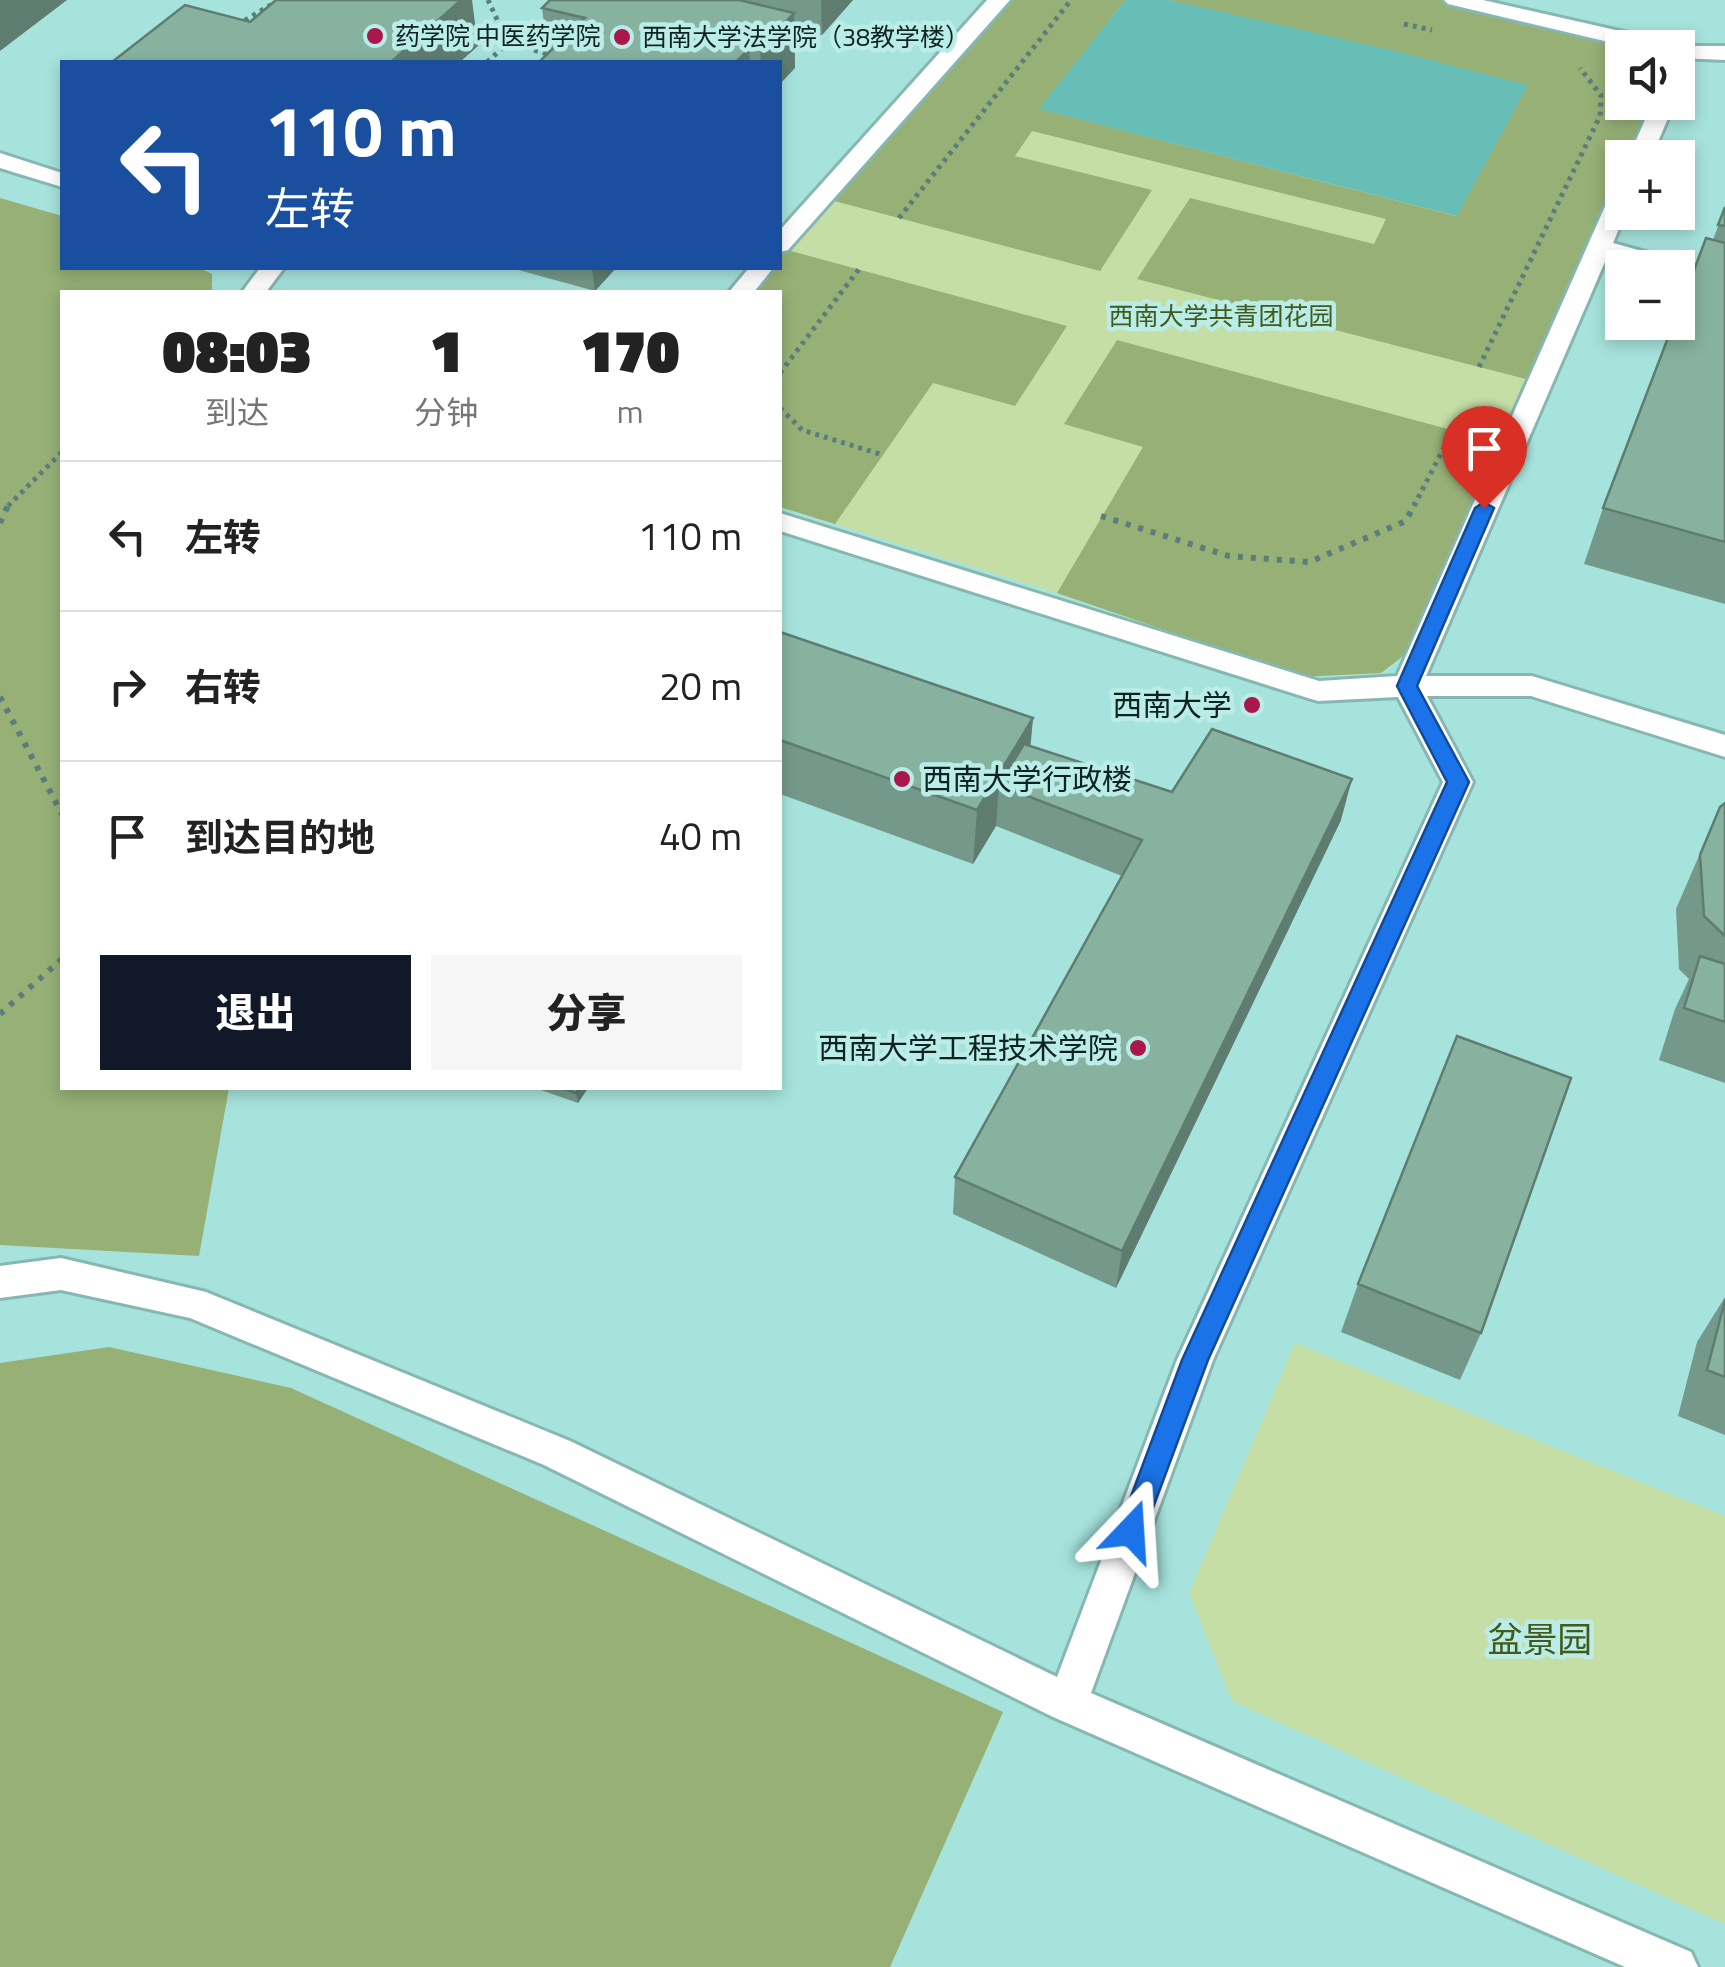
<!DOCTYPE html>
<html lang="zh">
<head>
<meta charset="utf-8">
<style>
  body { margin:0; font-family:"Titillium Web","Noto Sans SC",sans-serif; background:#f6f6f6; color:#222; height:100vh; display:flex; flex-direction:column; font-size:38px; white-space:nowrap }
  * { box-sizing:border-box; margin:0 }
  p { font-size:32px; color:#767676 }
  .icon { flex:none; width:55px; height:55px; fill:none; stroke:currentColor; stroke-width:2; stroke-linecap:round; stroke-linejoin:round }
  .map { position:relative; flex:1; overflow:hidden }
  .panel { position:absolute; left:60px; top:290px; width:722px; height:800px; display:flex; flex-direction:column; background:#fff; border-radius:0px; box-shadow:0 5px 15px #0003 }
  .panel>* { flex:none }
  .hud { position:absolute; left:60px; top:60px; width:722px; height:210px; border-radius:0px; box-shadow:0 5px 15px #0003; background:#1a4fa0; color:#fff; overflow:hidden }
  .fabs { position:absolute; left:1605px; top:30px; display:grid; gap:20px }
  .fabs a { display:grid; place-items:center; width:90px; height:90px; border-radius:0px; background:#fff; box-shadow:0 5px 15px #0003; font-size:50px }
  .pin { position:absolute; display:grid; place-items:center; width:85px; height:85px; color:#fff; margin:-102px -42px; border-radius:50% 50% 50% 0; rotate:-45deg; box-shadow:0 0 10px #0007 }
  .pin .icon { rotate:45deg }
  .me { position:absolute; width:110px; margin:-55px; rotate:20deg; stroke-linejoin:round; filter:drop-shadow(0 0 8px #0008) }
  .turn { display:flex; align-items:center; gap:35px; height:210px; padding:0 40px; font-size:45px }
  .turn .icon { width:130px; height:130px; stroke-width:2.5 }
  .turn b { display:block; font-size:70px; line-height:85px }
  .eta { display:flex; justify-content:space-evenly; align-items:center; height:170px; text-align:center }
  .eta b { font-size:60px; font-weight:800; line-height:70px }
  .cta { display:flex; gap:20px; margin-top:auto; padding:20px 40px }
  .cta a { flex:1; height:115px; border-radius:0px; background:#111827; color:#fff; font-size:40px; font-weight:800; line-height:115px; text-align:center }
  .cta a+a { background:#f6f6f6; color:#222 }
  ul { padding:0; list-style:none }
  li { display:flex; align-items:center; gap:30px; height:150px; padding:0 40px; border-top:2px solid #e0e0e0 }
  li div { flex:1 }
  li b { display:block; font-size:38px }
  li em { font-style:normal }
  .map>svg:first-child { display:block }
  .built { fill:#a6e3dc; fill-rule:evenodd }
  .green { fill:#c5dea6 }
  .forest { fill:#96b076 }
  .water { fill:#67beb6 }
  .lines { fill:none; stroke-linecap:round; stroke-linejoin:round }
  .service-casing { stroke:#86b7b2; stroke-width:6 }
  .path-far1 { stroke:#5c7e7b; stroke-width:5; stroke-dasharray:4 5; stroke-linecap:butt }
  .path { stroke:#5c7e7b; stroke-width:6; stroke-dasharray:5 8; stroke-linecap:butt }
  .service { fill:#fff; fill-rule:evenodd }
  .wall { fill:#74998a }
  .shaded-wall { fill:#5e7d70 }
  .building { fill:#87b2a0; stroke:#5e7d70; stroke-width:2.5 }
  .route { fill:#1a73e8; stroke:#114b97; stroke-width:2.5 }
  .poi-dot { fill:#aa174b; stroke:#baede7; stroke-width:4 }
  .labels { text-anchor:middle; dominant-baseline:central; stroke-width:9; stroke-linejoin:round; paint-order:stroke }
  .far-poi-label { font-size:25px; fill:#0e2220; stroke:#baede7; text-anchor:start }
  .far-park-label { font-size:25px; fill:#425a1c; stroke:#baede7 }
  .poi-label { font-size:30px; fill:#0e2220; stroke:#baede7; text-anchor:end }
  .near-park-label { font-size:35px; fill:#425a1c; stroke:#baede7 }
</style>
</head>
<body>
<div class="map">
<svg width="1725" height="1967" viewBox="0 0 1725 1967">
  <rect width="100%" height="100%" fill="#baede7"/>
  <path class="built" d="M0,0H1725V1967H0ZM1622,48H1678V102H1622ZM62,62H780V268H62ZM1622,158H1678V212H1622ZM1622,268H1678V322H1622ZM62,292H780V1088H62Z"/>
  <path class="green" d="M991,0H1455L1622,48V195L1527,408L1381,673L1301,677L1057,593L780,507V292H741L761,268H780V244Z
    M1295,1343L1725,1516V1924L1232,1701L1189,1593Z"/>
  <path class="forest" d="M999,0H1125L1040,109L1456,216L1527,85L1169,0H1449L1663,47L1622,48V102L1664,103L1639,157L1622,158V195L1538,382L1137,279L1190,198L1374,244L1386,219L1032,131L1015,156L1152,190L1100,271L819,197Z
    M0,198L62,216V268H200L212,274V292H62V1088H229L199,1256L0,1245Z
    M780,248L1067,326L1015,406L933,383L835,524L780,507V292H741L761,268H780Z
    M1117,340L1511,446L1432,634L1381,673L1301,677L1057,593L1143,447L1064,424Z
    M109,1347L291,1388L1003,1712L890,1967H0V1363Z"/>
  <path class="water" d="M1125,0H1169L1391,50L1528,85L1457,216L1039,109Z"/>
  <g class="lines">
    <defs>
      <path id="service" d="M987,0H1010L788,250L780,252V230Z
        M1444,0H1483L1664,41L1675,48H1634L1448,4Z
        M1686,46H1725V60L1678,58V50Z
        M1653,102H1675L1651,158H1628Z
        M0,153L62,173V187L0,168Z
        M1622,188V212H1626L1613,243L1685,263L1688,268L1678,275V268H1647L1607,257L1426,676H1532L1725,735V757L1531,696H1427L1473,782L1213,1360L1091,1693L1691,1952L1698,1967H1625L1053,1717L544,1465L190,1318L61,1290L0,1298V1266L61,1258L206,1292L570,1441L1057,1677L1177,1360L1443,782L1398,697L1318,701L1308,698L780,531V513L1319,681L1397,676L1610,195Z
        M260,268H284L266,292H242Z
        M749,268H773L754,292H729Z"/>
    </defs>
    <use href="#service" class="service-casing"/>
    <path class="path-far1" d="M1404,24L1432,30
      M237,25L279,0
      M508,43L555,56
      M487,62L508,43L488,0
      M899,218L1071,0
      M1479,367L1600,116L1601,95L1580,68
      M780,373L859,269
      M780,408L802,430L883,455
      M8,506L62,452
      M1414,506L1453,430"/>
    <path class="path" d="M1101,516L1229,556L1309,562L1406,521L1415,503
      M0,523L9,503
      M0,697L62,814
      M0,1014L62,959"/>
    <use href="#service" class="service"/>
  </g>
  <path class="wall" d="M741,0H853L822,35L794,29L795,68L780,62H539L548,54L542,8Z
    M1725,207V604L1584,564L1603,508L1713,240Z
    M511,268H616L595,291Z
    M780,632L1033,718L1030,746L1172,792L1341,820L1116,1288L953,1214L955,1177L1122,876L996,826L973,864L780,794Z
    M1725,803V1083L1659,1060L1675,1009L1689,979L1679,969L1676,909L1720,807Z
    M535,1088H588L578,1103Z
    M1358,1284L1481,1333L1460,1380L1341,1332Z
    M1725,1297V1435L1678,1416L1697,1342Z"/>
  <path class="shaded-wall" d="M0,0H67L0,51Z
    M461,0H472L478,46L460,62H391Z
    M821,0H853L822,35Z
    M794,13L795,68L780,84V62H761L760,49Z
    M749,49L750,62H736Z
    M592,268H616L595,291Z
    M1033,718L1028,773L999,785L996,826L973,864L977,810Z
    M1352,779L1341,820L1116,1288L1122,1251Z
    M579,1088H588L578,1103L576,1093Z"/>
  <path class="building" d="M276,0H461L391,62H112L185,5L250,22Z
    M550,0H739L794,13L760,49H749L736,62H539L585,18L542,8Z
    M1725,207V226L1718,225Z
    M1706,238L1725,243V542L1603,508L1674,322H1678V313Z
    M780,632L1033,718L977,810L780,740Z
    M1212,729L1352,779L1122,1251L955,1177L1142,840L999,785L1024,744L1172,792Z
    M1725,803V936L1704,916L1700,855L1720,807Z
    M1700,956L1725,964V1022L1684,1008Z
    M1457,1036L1571,1078L1481,1333L1358,1284Z
    M562,1088H579L576,1093Z
    M1725,1300V1377L1707,1370Z"/>
  <path class="route" d="M1484,502L1494,508L1417,686L1469,782L1208,1360L1141,1540L1131,1544L1122,1540L1118,1531L1182,1360L1447,782L1397,686L1475,508Z"/>
  <g class="poi-dot">
    <circle cx="375" cy="36" r="10"/>
    <circle cx="622" cy="37" r="10"/>
    <circle cx="1252" cy="705" r="10"/>
    <circle cx="902" cy="779" r="10"/>
    <circle cx="1138" cy="1048" r="10"/>
  </g>
  <g class="labels">
    <g class="far-poi-label">
      <text x="395" y="36">药学院 中医药学院</text>
      <text x="642" y="37">西南大学法学院（38教学楼）</text>
    </g>
    <g class="far-park-label">
      <text x="1221" y="316">西南大学共青团花园</text>
    </g>
    <g class="poi-label">
      <text x="1232" y="705">西南大学</text>
      <text x="922" y="779" text-anchor="start">西南大学行政楼</text>
      <text x="1118" y="1048">西南大学工程技术学院</text>
    </g>
    <g class="near-park-label">
      <text x="1540" y="1639">盆景园</text>
    </g>
  </g>
</svg>
<div class="fabs">
<a><svg class="icon" aria-label="sound" viewBox="0 0 24 24"><path d="M4 9h4l5-4v14l-5-4H4zM17 9q2 3 0 6"/></svg></a>
<a>+</a>
<a>−</a>
</div>
<div class="pin" style="left:1484px;top:508px;background:#d93025"><svg class="icon" aria-label="arrive" viewBox="0 0 24 24"><path d="M6 21V4h12l-3 4 3 4H6"/></svg></div>
<svg class="me" style="left:1131px;top:1531px" viewBox="-20 -20 40 40"><path d="M0-17L14 15 0 8-14 15z" fill="#1a73e8" stroke="#fff" stroke-width="4"/></svg>
<div class="hud">
<div class="turn"><svg class="icon" aria-label="left" viewBox="0 0 24 24"><path d="M17 20v-9H6M10 6l-5 5 5 5"/></svg><div><b>110 m</b>左转</div></div>
</div>
<section class="panel">
<div class="eta">
<div><b>08:03</b><p>到达</p></div>
<div><b>1</b><p>分钟</p></div>
<div><b>170</b><p>m</p></div>
</div>
<ul>
<li><svg class="icon" aria-label="left" viewBox="0 0 24 24"><path d="M17 20v-9H6M10 6l-5 5 5 5"/></svg><div><b>左转</b></div><em>110 m</em></li>
<li><svg class="icon" aria-label="right" viewBox="0 0 24 24"><path d="M7 20v-9h11M14 6l5 5-5 5"/></svg><div><b>右转</b></div><em>20 m</em></li>
<li><svg class="icon" aria-label="arrive" viewBox="0 0 24 24"><path d="M6 21V4h12l-3 4 3 4H6"/></svg><div><b>到达目的地</b></div><em>40 m</em></li>
</ul>
<div class="cta"><a>退出</a><a>分享</a></div>
</section>
</div>
</body>
</html>
